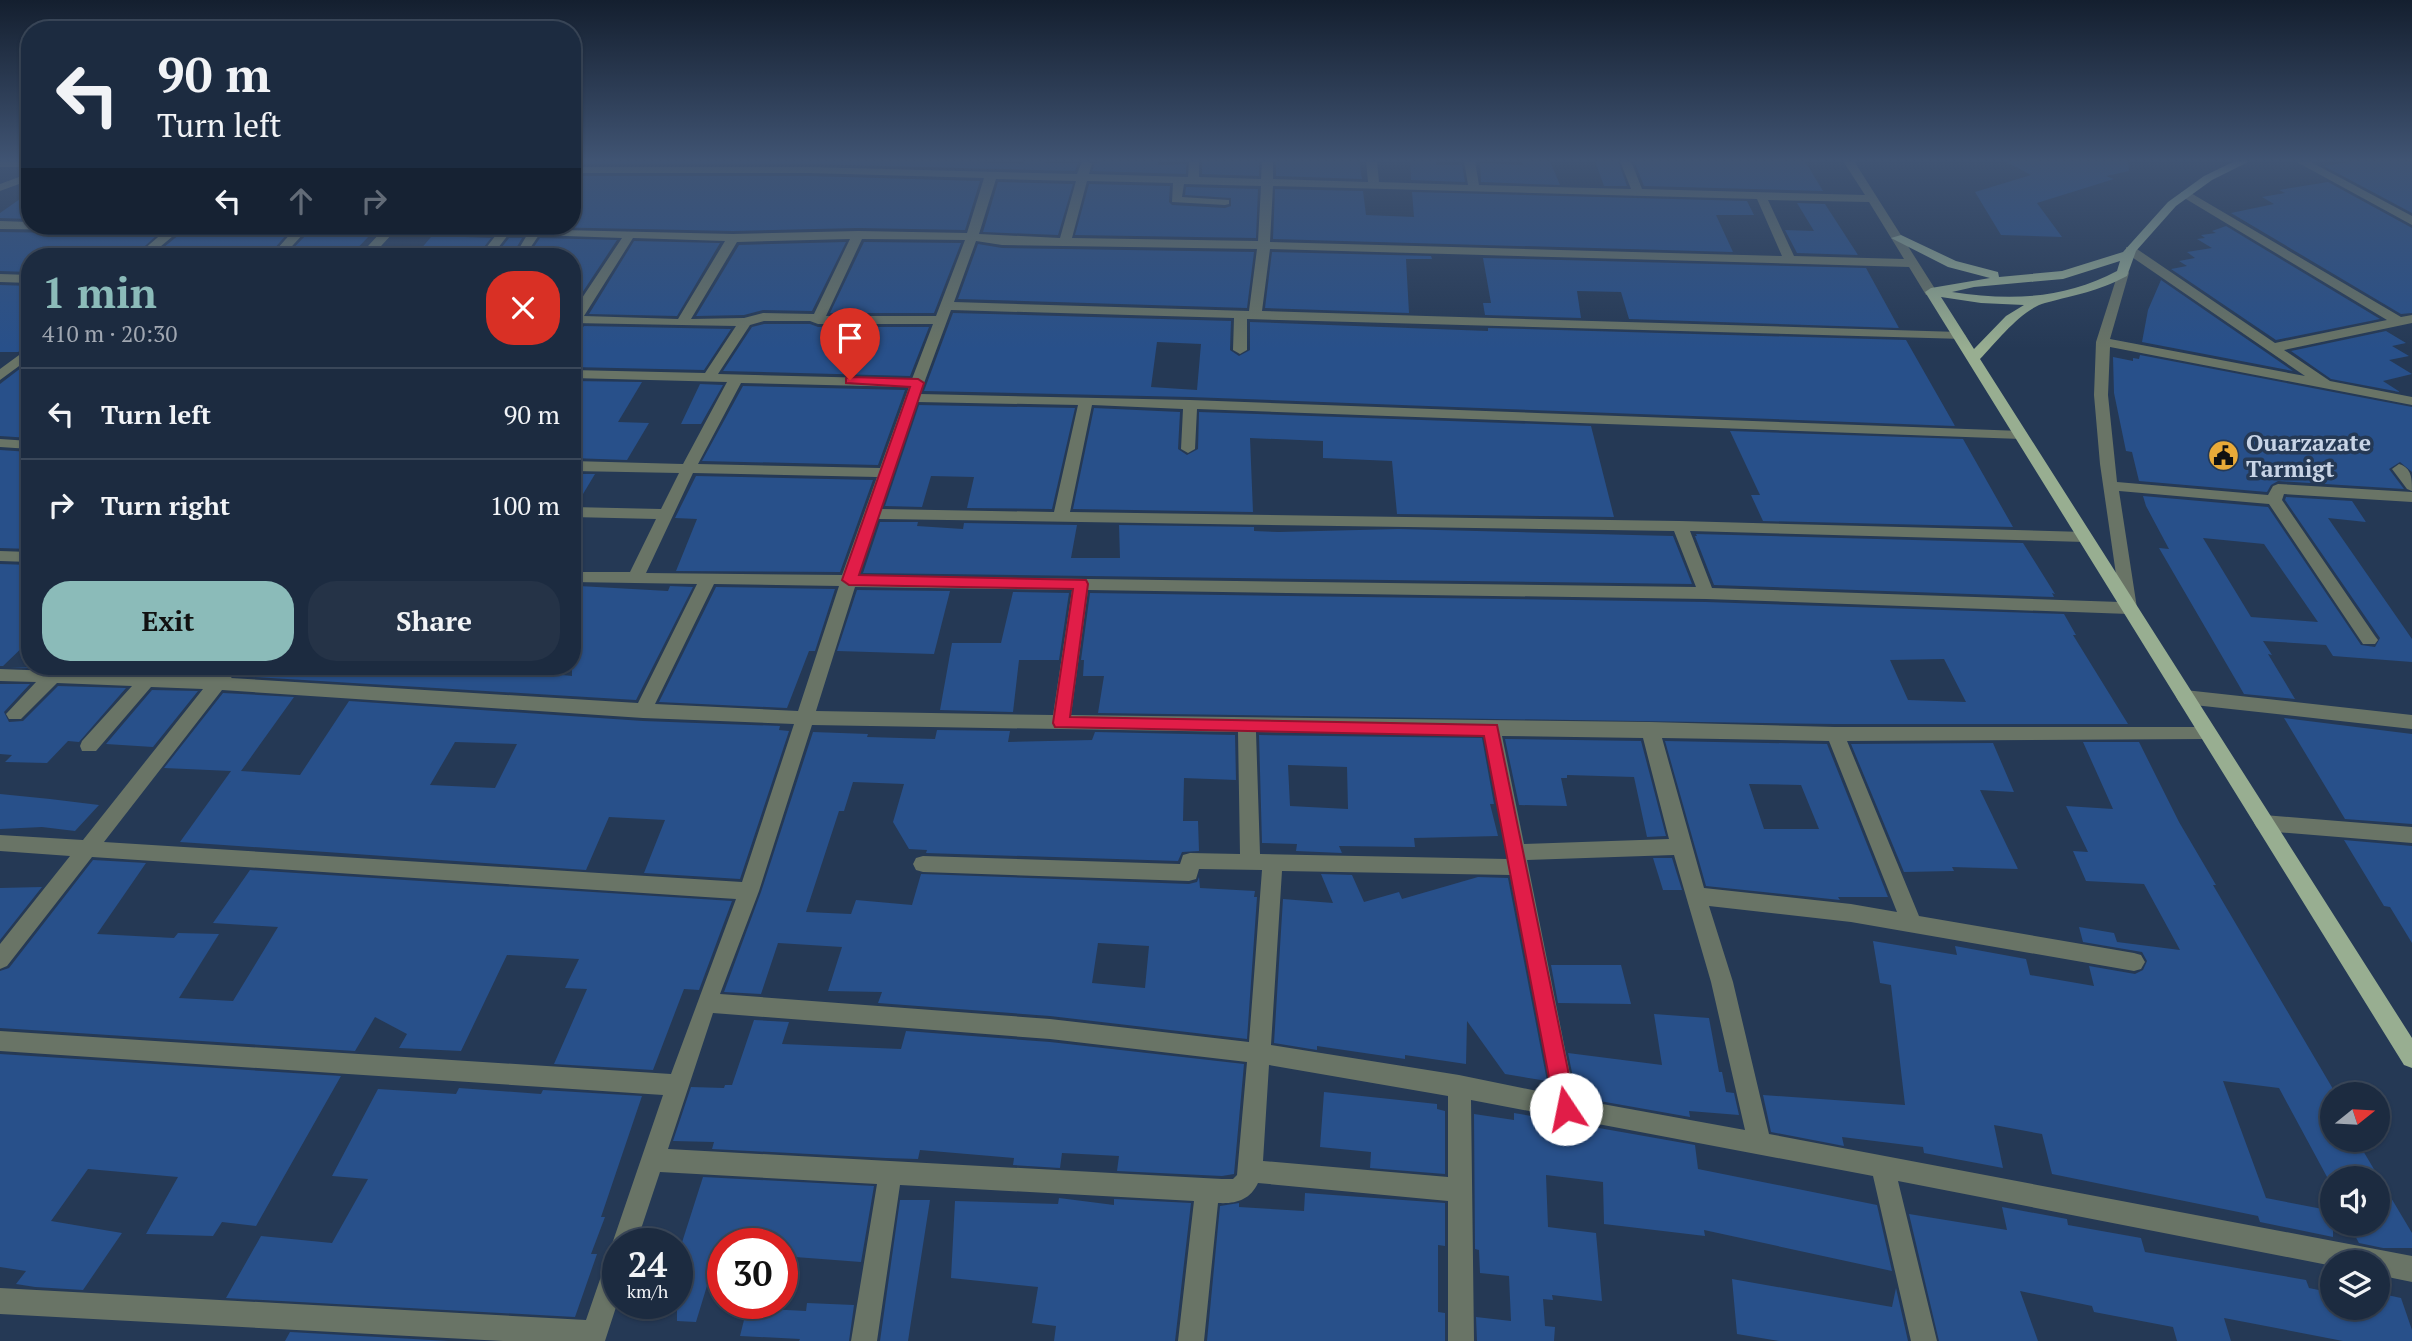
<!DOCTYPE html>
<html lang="en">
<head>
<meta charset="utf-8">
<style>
  body { margin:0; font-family:"PT Serif",serif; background:#253347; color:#f1f3f6; height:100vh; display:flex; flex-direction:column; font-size:26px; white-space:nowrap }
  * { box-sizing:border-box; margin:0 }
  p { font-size:23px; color:#a0a7b1 }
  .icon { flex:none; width:38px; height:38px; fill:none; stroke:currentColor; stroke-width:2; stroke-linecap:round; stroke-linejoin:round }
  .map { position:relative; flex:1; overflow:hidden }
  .details { position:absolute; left:21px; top:248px; width:560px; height:427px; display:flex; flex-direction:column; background:#1c2b40; border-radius:28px; box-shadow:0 2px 5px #0004,0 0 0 2px #3a4759 }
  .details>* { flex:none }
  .top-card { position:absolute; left:21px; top:21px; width:560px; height:214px; border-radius:28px; box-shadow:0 2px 5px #0004,0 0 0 2px #3a4759; background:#1c2b40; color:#f1f3f6; overflow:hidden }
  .needle { width:46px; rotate:72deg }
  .tools { position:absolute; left:2320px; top:1082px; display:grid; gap:14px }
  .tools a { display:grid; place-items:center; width:70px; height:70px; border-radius:50%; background:#1c2b40; box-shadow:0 2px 5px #0004,0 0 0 2px #3a4759; font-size:35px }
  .speed { position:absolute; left:602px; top:1228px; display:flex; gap:14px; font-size:35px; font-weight:700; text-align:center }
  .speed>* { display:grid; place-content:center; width:91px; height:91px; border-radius:50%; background:#1c2b40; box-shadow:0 2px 5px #0004,0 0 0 2px #3a4759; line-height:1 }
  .speed small { font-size:18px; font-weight:400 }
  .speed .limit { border:10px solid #d22; background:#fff; color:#111 }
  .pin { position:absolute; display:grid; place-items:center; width:60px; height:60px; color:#fff; margin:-72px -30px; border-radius:50% 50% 50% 0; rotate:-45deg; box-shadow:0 0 7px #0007 }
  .pin .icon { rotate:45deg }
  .me { position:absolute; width:77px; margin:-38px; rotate:349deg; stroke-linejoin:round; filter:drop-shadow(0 0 5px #0008) }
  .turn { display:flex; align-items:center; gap:24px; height:147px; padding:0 21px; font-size:32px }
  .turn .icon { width:91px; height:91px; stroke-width:2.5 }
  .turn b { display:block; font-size:49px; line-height:60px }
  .lanes { display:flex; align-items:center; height:66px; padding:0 21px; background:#0003; justify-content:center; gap:35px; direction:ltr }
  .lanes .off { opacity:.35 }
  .round { display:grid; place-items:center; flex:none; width:74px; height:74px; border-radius:28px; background:#253347 }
  .summary { display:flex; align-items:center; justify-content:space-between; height:119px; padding:0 21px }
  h1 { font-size:42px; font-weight:700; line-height:52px; color:#8bbbb9 }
  .button { display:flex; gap:14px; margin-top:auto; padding:14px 21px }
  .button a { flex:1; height:80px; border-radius:28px; background:#8bbbb9; color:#111; font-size:28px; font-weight:700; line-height:80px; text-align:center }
  .button a+a { background:#253347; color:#f1f3f6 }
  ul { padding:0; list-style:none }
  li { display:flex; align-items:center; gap:21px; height:91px; padding:0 21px; border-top:2px solid #3a4759 }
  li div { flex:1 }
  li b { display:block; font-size:26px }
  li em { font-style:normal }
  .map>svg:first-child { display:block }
  .building { fill:#28508a; fill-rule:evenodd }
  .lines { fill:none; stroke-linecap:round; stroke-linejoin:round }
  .minor { fill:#697466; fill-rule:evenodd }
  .major { fill:#98ae91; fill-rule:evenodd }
  .route { fill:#e11d48; stroke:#92132f; stroke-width:2 }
  .labels { text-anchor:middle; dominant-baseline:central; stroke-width:7; stroke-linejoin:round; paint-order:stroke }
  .poi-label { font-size:23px; font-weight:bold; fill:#c8d4e6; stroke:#253955; text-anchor:start }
</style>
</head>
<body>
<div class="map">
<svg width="2412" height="1341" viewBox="0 0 2412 1341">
  <rect width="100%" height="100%" fill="#253955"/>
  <path class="building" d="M572,161H942L1023,164L1024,161H1045L1044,163H1078L1075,171L810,164H572Z
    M1106,161H1158V165L1186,164V174L1092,171L1095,163Z
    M1202,161H1259V176L1202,174Z
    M1276,161H1359L1362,179L1276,176Z
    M1410,161H1436V165H1462L1465,182L1411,180Z
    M1522,161H1550L1560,185L1481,182L1480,163L1523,165Z
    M1595,161H1618L1627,186H1604Z
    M1634,161H1805L1823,191L1644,186Z
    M2005,161H2128L2129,171L2106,176L2114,179L2037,203L2062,237L2001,235L1975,192L2031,175Z
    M2356,161H2412V213L2324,166Z
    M572,176H810L980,181L965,230L858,228L733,231L497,226H572Z
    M998,182L1073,184L1058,235L983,232Z
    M2328,182L2412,228V313L2401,314L2231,213L2274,204L2262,197L2285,193L2279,190Z
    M1089,184L1170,186L1169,202L1172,205L1225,208L1231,206V198L1185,195L1186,187L1258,189L1256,238L1075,235Z
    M1275,189L1363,191L1366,215L1414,217L1412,192L1747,201L1754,215H1716L1733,252L1273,239Z
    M30,192V219L0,218V213Z
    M1797,203L1825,204L1858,255L1797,253L1785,230L1814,231Z
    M2226,226L2380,319L2276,340L2171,269L2187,266L2179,261L2195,258L2187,252L2212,248L2197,239L2205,238L2201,235L2216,233L2212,231Z
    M0,232L129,234H158L133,257H30V272L0,271Z
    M180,234L286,235L267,257H152Z
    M306,235H370L349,257H285Z
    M431,237L437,236L491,238L476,257H414Z
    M509,238H522L511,257H494Z
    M540,238L617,240L582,293H572V257H527Z
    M634,241L720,243L677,316L589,314Z
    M846,242L812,311L763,310L744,315L696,316L739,245Z
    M864,242L961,243L934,313H830Z
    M978,244L1002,248L1254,252L1247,308L958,299Z
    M1272,252L1431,256L1432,259H1406L1409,313L1265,308Z
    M1483,258L1866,268L1899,328L1629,319L1621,292L1577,291L1581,318L1485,315L1483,303H1491Z
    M2161,280L2293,371L2142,342L2148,310Z
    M0,285L30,286V345L18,352H0Z
    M953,313L1231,321L1230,350L1239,356L1250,350V322L1488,331V328L1906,340L1955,426L1190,397L924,391ZM1157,342L1201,344L1197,390L1151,387Z
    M764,324H810L818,327H929L910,376L723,371L752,327Z
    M584,326L731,329L704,370L572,367V340Z
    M2386,331L2406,343L2392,346L2409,356L2389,360L2412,374L2383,381L2400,392L2331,379L2291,351Z
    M2140,355L2412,407V472L2400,462L2389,469L2404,489L2278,481L2271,485L2267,492L2139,481L2132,452L2126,451L2114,393L2113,357L2133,361V358L2139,359Z
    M30,361V438L0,436V384Z
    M572,381L642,382L618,422L649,423L627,460L572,458Z
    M700,384L723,385L701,424H681Z
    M743,386L905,390L878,465L702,461Z
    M919,405L1075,408L1052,509L967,508L974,477L931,476L922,507L885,506Z
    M1094,408L1180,412L1178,449L1187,455L1198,449L1199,412L1591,426L1614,517L1397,514L1392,461L1323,458V441L1250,438L1253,512L1073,509Z
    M1730,431L1963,439L2013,527L1763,521L1751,495H1760Z
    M0,450L30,452V549L0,548Z
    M572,474H595L577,504H572Z
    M696,476L873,480L840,572L676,571L697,519L675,518Z
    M2143,496L2268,507L2361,645L2375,647L2380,638L2285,500L2286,497L2352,501L2366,522L2328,518L2412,639V662L2333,656L2326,645L2263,641L2272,655L2268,654L2295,699L2244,694L2159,548L2169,549L2146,506ZM2203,538L2264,544L2318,622L2251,617Z
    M880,522H918L917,526L963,529L964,523L1077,525L1071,558H1120L1119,525L1254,527V531L1279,532L1398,529L1673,536L1692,584L863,573Z
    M1696,534L2023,543L2055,594L2052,593L2054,597L1714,585L1695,536H1697Z
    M0,564L30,565V640L3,666H0Z
    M579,586L668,591L670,586L693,587L636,700L236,676L242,667H488L572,676V588Z
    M716,587L835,589L815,651H809L787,708L659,702Z
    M857,590L950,591L934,654L837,651Z
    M1013,592L1069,593L1059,660H1019L1013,712L940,710L952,643H1001Z
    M1090,593L1706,602L2064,614L2076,635H2073L2128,724H1835L1098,713L1104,676H1083L1084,660H1081ZM1944,659L1966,702L1908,700L1890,660Z
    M10,667H218L211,674Z
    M0,684H30L4,712L9,722L23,721L58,686L126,688L79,742L68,741L47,763L5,762L12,755L0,754Z
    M152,690L198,691L153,747L106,744Z
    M223,693L294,697L241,771L300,775L349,701L643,721L780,726L779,730L789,731L740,879L644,873L665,820L609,817L586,870L180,842L231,771L164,768ZM455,742L517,744L495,788L430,785Z
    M2284,718L2412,734V824L2345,819Z
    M937,730L1010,731L1008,742L1092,740L1095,732L1235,735L1236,780L1184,778L1183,821H1198L1199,851L1182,852L1178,861L926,853L927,850L909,849L893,822L904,784L853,782L844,811H839L806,912L851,914L856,900L912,905L921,874L1189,884L1197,882L1199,877L1200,888L1255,891L1254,897H1257L1247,1039L1050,1016L878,1003L882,992L828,991L842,947L778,943L761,994L724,992L761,892L813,732L868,734L867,737L935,739ZM1098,943L1149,946L1145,988L1092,983Z
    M1259,735L1482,738L1494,804H1490L1498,836L1414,838L1415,847L1339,846L1342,853L1296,851L1297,844L1262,843ZM1288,765L1347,767L1348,809L1290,806Z
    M1505,739L1641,741L1666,836L1647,837L1634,777L1567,775V778H1561L1567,806L1519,805Z
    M1665,741L1827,744L1888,897H1838L1840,900L1706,886ZM1749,784L1801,785L1819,829H1764Z
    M2083,742H2139L2179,822L2216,885H2213L2333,1089V1139H2356L2412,1233V1248H2383L2359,1243L2348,1223H2378V1178H2333V1188L2279,1088L2223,1081L2266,1198L2333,1211V1237L2260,1222L2258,1216L2052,1174L2042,1134L1994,1125L2003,1168L1924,1153L1923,1147L1842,1137L1844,1146L1771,1132L1763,1095L1905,1105L1891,985L1880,983L1873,941L1957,955L1955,946L2026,959L2030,975L2094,986L2089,966L2135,974L2143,970L2147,961L2142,952L2083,942L2079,927L2114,933L2117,942L2180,950L2144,884L2086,881L2073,851L2088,852L2066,806L2113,809Z
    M1993,743L2014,792L1980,790L2018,869L1952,867L1954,871L1904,872L1851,744Z
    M0,794L50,799L99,805L75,831L42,827L0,829Z
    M2344,840L2412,846V943L2390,907L2384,906Z
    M1653,858H1672L1682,890H1663Z
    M93,860L146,863L97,934L174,938L178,933L219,934L179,998L233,1001L278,927L213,923L250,870L732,901L699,990L684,989L653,1070L554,1064L587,989L565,988L579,959L507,955L461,1051L399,1048L407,1034L375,1017L355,1051L0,1028V971L9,968Z
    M1321,874L1352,875L1364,902L1399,892L1402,899L1478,877L1508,878L1547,1081L1505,1074L1467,1021L1466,1064L1405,1055V1059L1317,1046V1050L1274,1043L1283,899L1333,903Z
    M42,887L0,940V888Z
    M1551,965H1621L1631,1004L1558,1003Z
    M1654,1014L1709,1018L1719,1072H1722L1726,1092L1734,1093L1739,1115L1689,1111L1690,1117L1577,1097L1568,1053L1662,1065Z
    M754,1020L789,1022L782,1044L901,1049L906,1031L1050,1042L1244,1064L1234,1174L1222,1176L1117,1171L1119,1156L1062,1153L1060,1168L1013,1165L1014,1158L920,1150L918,1159L886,1158L712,1149L714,1142L673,1141L691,1087L724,1088L725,1085H732Z
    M0,1054L341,1076L256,1226L222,1222L213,1236L146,1234L178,1177L88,1169L51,1221L122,1233L83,1290L35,1287L16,1284L26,1271L0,1267Z
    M459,1088L541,1094L543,1090L642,1096L601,1217H605L591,1254H597L575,1317L226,1298L261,1236L332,1243L368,1179L332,1176L378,1089L456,1094Z
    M1324,1092L1437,1104V1109L1445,1111V1174L1370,1168L1371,1152L1320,1147Z
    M1514,1113L1695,1145L1698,1169L1877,1205L1892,1271L1704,1230L1705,1236L1604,1224L1603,1182L1546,1175L1548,1227L1596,1233L1602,1301L1552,1295L1553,1300L1543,1299L1545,1326L1555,1327L1554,1341H1477L1476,1317L1511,1321L1509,1276L1480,1273L1479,1250L1475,1249L1474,1114L1514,1120Z
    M703,1177L874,1186L861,1262L782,1256V1244H723V1267L713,1266L696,1322L677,1321V1258Z
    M1305,1193L1445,1203V1246L1438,1245V1312L1445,1313V1341H1207L1220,1206L1239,1203V1207L1304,1211Z
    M1059,1198L1114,1205V1199L1191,1203L1175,1341H1054L1056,1326L1032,1323L1038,1287L951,1278L955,1201L1058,1204Z
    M900,1200H930L908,1341H880Z
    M2002,1207L2067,1219L2068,1225L2141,1238L2145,1252L2306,1280L2309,1288L2333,1293V1307H2378V1293L2401,1298L2412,1330V1341H2343L2224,1318L2231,1341H2177L2173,1327L2094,1312L2092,1306L2020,1291L2038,1341H1939L1909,1214L2007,1230Z
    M1732,1279L1892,1307L1896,1288L1908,1341H1779L1737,1334Z
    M807,1303L854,1305L849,1341H799L800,1339L740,1336L747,1308L806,1311Z
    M290,1332L449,1341H285Z"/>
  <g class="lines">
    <path class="minor" d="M0,161H30V167H0Z
      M1082,161L1092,163L1089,174L1188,177L1189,161H1199V177L1261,179L1262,161H1273V179L1368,182L1366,161H1377L1379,182L1468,185L1464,161H1475L1479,185L1631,189L1620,161H1631L1642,189L1865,195L1843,161H1854L1937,292L1936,295H1926L1909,267L1270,249L1262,311L1959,332L1966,336L1964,339L1247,319V350L1240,354L1233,350L1234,318L951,310L920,394L1190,400L2021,431L2028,435L2021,439L1197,409L1195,449L1188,453L1181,449L1183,409L1092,405L1070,512L1680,521L2085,532L2093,537L2085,542L1690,531L1712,588L2120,602L2100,464L2094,395L2096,342L2119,270H2127L2129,273L2110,339L2305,376L2126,253V247H2134L2275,343L2387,320L2181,196V192H2189L2401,317L2412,315V323L2284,350L2330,381L2412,397V405L2110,347L2108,395L2117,482L2268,495L2273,486L2278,484L2412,492V502L2284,494L2282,500L2375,636L2378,640L2375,644H2363L2269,504L2119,491L2137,608L2129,614L1706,599L1088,590L1071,715L1650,722L1835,727H2213L2216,732L2213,737L2207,739L1847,741L1919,916L2134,953L2141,955L2145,962L2141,969L2134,971L1851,922L1709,906L1733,982L1769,1134L2412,1256V1282L2378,1275V1262H2333V1266L1898,1181L1937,1341H1911L1873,1176L1471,1100L1474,1341H1448V1201L1258,1183C1250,1200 1236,1204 1218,1203L1204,1341H1178L1194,1201L900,1185L877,1341H851L877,1184L660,1172L636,1244H618V1301L605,1341H503L0,1314V1288L586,1320L606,1262L609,1253L615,1251L612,1244L663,1095L0,1051V1031L671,1074L736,899L92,857L7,966L0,969V944L70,856L0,851V835L83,840L203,689L151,687L96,751H82L80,746L82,741L132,686L57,683L21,719H9L6,714L36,682L0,681V669L212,677L221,667H239L231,678L638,703L697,584L572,582V572H630L656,519L572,517V507L661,509L679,473L572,471V461L683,464L727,382L572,378V370L705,373L736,326L572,323V313L622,238L539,235L524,257H514L527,235H508L491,257H479L496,235L393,233L371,257H358L380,233L305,232L282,257H270L292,232L179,231L148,257H135L165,231L0,229V221L30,222V226H398L733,234L858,231L967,233L984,178L810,173H572V167H810L1077,174ZM996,179L1076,181L1060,238L979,234ZM1087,181L1173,183L1172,202L1225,205L1229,204V200L1182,197L1184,184L1261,186L1258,241L1072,238ZM1273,186L1757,199L1782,256L1270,242ZM1768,200L1869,202L1904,259L1794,256ZM633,238L725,241L678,319L584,316ZM850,239L814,314L763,313L744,318L691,319L737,242ZM862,239L965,240L936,316H826ZM976,241L1002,245L1257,249L1249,311L954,302ZM764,321H810L818,324H933L912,379L718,374L750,325ZM741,383L909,387L880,468L698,464ZM917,402L1078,405L1054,512L881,509ZM693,473L877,477L842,575L646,573ZM878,519L1674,531L1696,587L859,576ZM714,584L839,586L798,711L655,704ZM855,587L1072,590L1053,715L816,711ZM222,690L643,718L794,724L742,882L104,842ZM812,725L1238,732L1240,854L1190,853L1183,855L1180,864L923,856L916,858L913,864L916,870L923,872L1189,881L1196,879L1199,869L1262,870L1249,1042L1050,1019L720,994L759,891ZM1256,732L1484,735L1507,859L1260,854ZM1502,736L1643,738L1669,839L1524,844ZM1662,738L1829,741L1897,912L1851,904L1704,888ZM1674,855L1711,982L1745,1130L1575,1099L1527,860ZM1282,871L1510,875L1552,1094L1459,1075L1271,1045ZM713,1013L1050,1039L1247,1062L1237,1175L1233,1179H1222L668,1149ZM1269,1065L1448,1096V1177L1263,1161Z
      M2295,161H2309L2412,216V225Z
      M30,173V180L0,191V184Z
      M0,274L30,275V283L0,282Z
      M30,347V358L0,380V369Z
      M0,439L30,441V449L0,447Z
      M2399,464C2412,468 2412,479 2412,491L2407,489L2392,469Z
      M0,551L30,552V562L0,561Z
      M2185,690L2412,715V729L2185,704L2179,702L2176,697L2179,692Z
      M2264,815L2412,827V843L2264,831L2257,828L2254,823L2257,818Z"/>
    <path class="major" d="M2235,161H2250L2212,180L2176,206L2136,251L2127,276C2096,292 2078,294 2045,303C2022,309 1997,341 1980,359L2412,1038V1068L2404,1065L1925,292L1931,288L1990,278L1948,267L1891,238L1901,235L1956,261L1998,272L1999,277L2062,271L2123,252L2168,202L2204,176ZM2120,261L2117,271C2064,299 2011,301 1952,292L1974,287L2063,279ZM1941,297L1981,303L2024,305L2006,316L1974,349Z"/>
  </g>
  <linearGradient id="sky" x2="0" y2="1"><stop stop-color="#141f2f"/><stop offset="0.46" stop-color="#405473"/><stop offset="1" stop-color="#405473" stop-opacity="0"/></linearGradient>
  <rect width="2412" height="349" fill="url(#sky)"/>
  <path class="route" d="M850,377L918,379L924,383L859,575L1086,580L1088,584L1070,717L1497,725L1576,1109L1573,1116L1566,1119L1558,1116L1555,1109L1484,736L1055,727L1053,723L1073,589L849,585L842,580L910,387L846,383V378Z"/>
  <defs>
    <symbol id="civic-disc" viewBox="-11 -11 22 22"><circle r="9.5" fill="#e9aa38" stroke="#253955"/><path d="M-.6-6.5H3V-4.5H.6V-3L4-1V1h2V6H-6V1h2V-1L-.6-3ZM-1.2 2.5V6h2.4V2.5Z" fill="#111"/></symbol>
  </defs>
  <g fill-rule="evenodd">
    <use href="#civic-disc" x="2206" y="438" width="35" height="35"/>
  </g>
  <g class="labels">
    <g class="poi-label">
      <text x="2246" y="442">Ouarzazate<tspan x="2246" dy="26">Tarmigt</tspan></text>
    </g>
  </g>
</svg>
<div class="tools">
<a><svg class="needle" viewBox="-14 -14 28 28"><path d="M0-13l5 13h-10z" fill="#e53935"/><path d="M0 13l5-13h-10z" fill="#a0a7b1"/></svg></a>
<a><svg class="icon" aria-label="sound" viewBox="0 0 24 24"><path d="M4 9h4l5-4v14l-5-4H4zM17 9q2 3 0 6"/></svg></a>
<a><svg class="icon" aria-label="layers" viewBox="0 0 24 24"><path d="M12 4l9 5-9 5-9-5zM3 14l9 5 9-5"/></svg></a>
</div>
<div class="speed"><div>24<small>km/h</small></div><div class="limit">30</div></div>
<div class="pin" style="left:850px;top:380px;background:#d93025"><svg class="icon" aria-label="arrive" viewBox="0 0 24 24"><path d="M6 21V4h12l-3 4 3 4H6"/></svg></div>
<svg class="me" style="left:1566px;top:1109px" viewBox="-20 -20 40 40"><circle r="19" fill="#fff"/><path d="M0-13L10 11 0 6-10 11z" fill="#e11d48"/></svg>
<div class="top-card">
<div class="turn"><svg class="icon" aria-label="left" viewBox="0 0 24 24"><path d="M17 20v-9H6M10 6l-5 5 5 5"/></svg><div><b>90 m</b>Turn left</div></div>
<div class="lanes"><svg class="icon" aria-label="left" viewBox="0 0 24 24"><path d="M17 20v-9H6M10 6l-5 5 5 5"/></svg><svg class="icon off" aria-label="ahead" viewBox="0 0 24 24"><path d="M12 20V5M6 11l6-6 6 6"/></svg><svg class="icon off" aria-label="right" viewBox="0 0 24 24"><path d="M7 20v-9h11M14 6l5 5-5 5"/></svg></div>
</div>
<section class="details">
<div class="summary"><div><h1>1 min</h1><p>410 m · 20:30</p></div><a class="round" style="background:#d93025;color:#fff"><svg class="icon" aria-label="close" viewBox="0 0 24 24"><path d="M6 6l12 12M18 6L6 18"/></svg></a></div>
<ul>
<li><svg class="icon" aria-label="left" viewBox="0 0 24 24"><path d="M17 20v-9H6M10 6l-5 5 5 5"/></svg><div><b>Turn left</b></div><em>90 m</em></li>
<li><svg class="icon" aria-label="right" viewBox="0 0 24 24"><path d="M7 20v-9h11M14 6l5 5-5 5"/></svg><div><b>Turn right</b></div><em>100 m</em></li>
</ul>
<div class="button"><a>Exit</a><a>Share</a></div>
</section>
</div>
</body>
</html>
